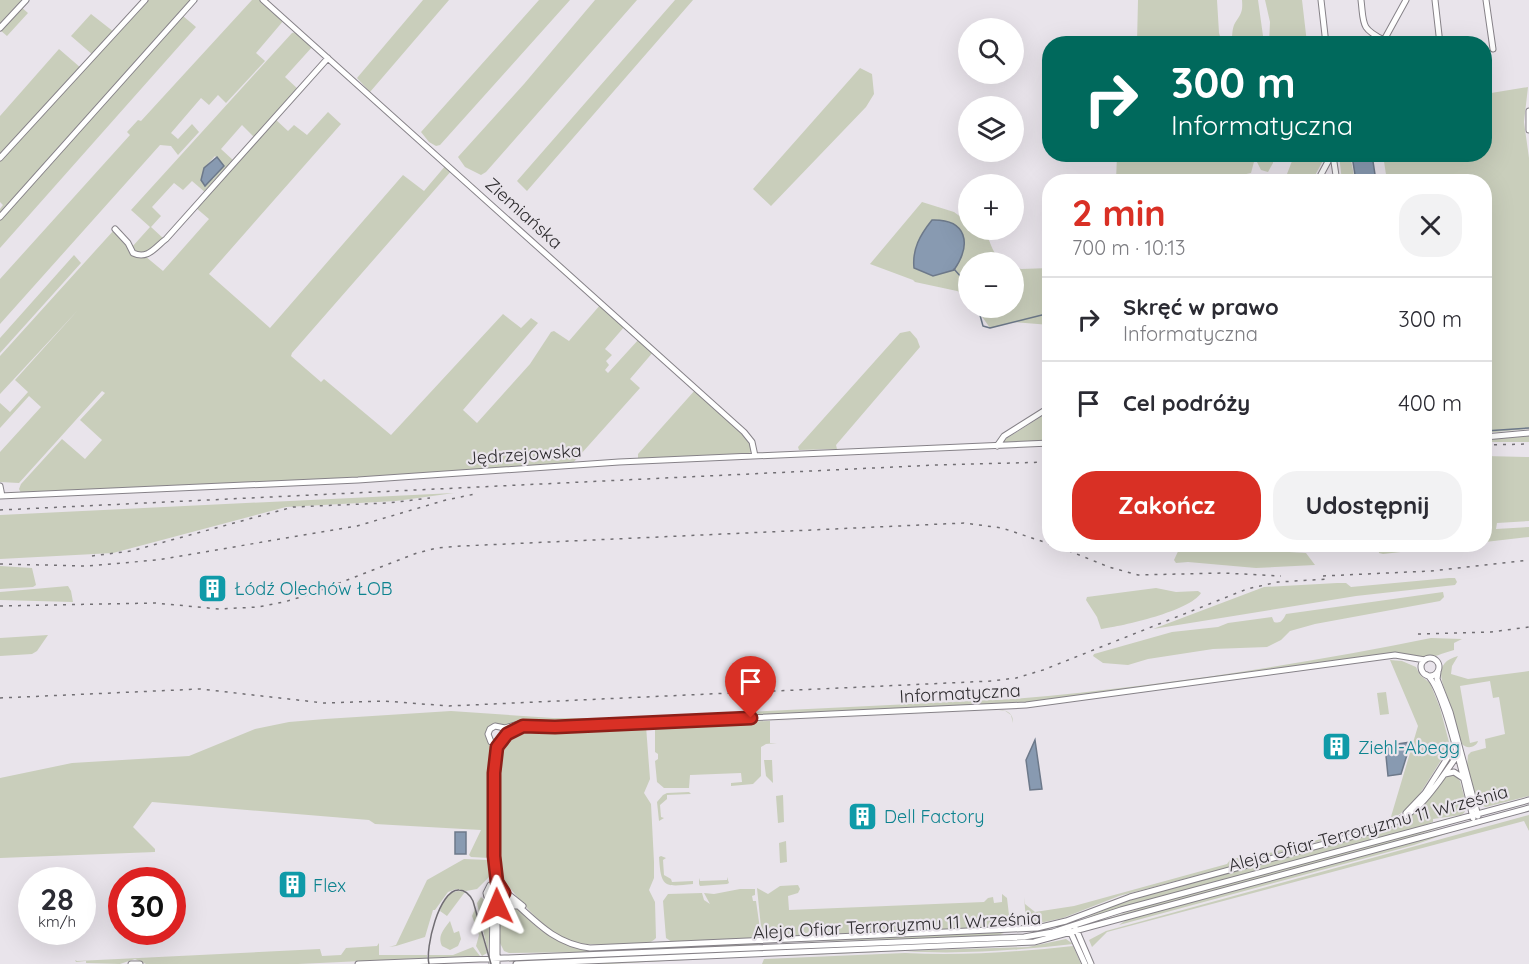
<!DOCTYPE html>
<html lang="pl">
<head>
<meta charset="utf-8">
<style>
  body { margin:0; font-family:Quicksand,sans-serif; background:#f2f2f3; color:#2b2b33; height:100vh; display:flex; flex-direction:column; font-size:22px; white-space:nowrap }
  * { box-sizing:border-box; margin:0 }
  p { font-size:20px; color:#7c7c81 }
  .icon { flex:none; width:33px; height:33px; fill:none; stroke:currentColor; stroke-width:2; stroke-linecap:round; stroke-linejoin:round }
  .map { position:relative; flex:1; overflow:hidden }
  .side { position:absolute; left:1042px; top:174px; width:450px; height:378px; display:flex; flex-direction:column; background:#fff; border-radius:24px; box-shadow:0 6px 24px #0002 }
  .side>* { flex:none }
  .top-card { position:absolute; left:1042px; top:36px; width:450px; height:126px; border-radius:24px; box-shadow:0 6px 24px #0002; background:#00695c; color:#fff; overflow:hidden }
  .controls { position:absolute; left:958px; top:18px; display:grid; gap:12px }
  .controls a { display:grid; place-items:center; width:66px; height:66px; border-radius:50%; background:#fff; box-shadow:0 6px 24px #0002; font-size:30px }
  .speed { position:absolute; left:18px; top:867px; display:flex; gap:12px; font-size:30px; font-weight:700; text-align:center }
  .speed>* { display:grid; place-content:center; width:78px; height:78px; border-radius:50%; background:#fff; box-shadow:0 6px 24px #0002; line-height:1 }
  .speed small { font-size:15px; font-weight:400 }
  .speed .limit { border:9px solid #d22; background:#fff; color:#111 }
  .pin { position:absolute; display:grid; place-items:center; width:51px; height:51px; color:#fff; margin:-62px -26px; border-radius:50% 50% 50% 0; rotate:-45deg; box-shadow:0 0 6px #0007 }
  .pin .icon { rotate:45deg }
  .me { position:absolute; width:66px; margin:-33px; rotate:359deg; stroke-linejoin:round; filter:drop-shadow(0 0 4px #0008) }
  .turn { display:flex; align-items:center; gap:21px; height:126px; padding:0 30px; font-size:27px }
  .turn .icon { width:78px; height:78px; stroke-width:2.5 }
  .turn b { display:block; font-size:42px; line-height:51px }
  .round { display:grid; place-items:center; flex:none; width:63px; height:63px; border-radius:24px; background:#f2f2f3 }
  .headline { display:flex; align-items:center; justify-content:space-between; height:102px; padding:0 30px }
  h1 { font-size:36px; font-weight:700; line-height:45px; color:#d93025 }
  .primary-button { display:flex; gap:12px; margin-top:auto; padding:12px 30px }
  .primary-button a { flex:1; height:69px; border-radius:24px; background:#d93025; color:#fff; font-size:24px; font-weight:700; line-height:69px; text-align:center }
  .primary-button a+a { background:#f2f2f3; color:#2b2b33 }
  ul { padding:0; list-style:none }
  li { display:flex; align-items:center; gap:18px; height:84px; padding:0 30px; border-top:2px solid #e1e1e2 }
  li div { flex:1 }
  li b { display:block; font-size:22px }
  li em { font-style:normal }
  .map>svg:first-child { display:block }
  .green { fill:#c9cebb; fill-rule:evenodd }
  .water { fill:#889ab1; stroke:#6d798a; stroke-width:1.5 }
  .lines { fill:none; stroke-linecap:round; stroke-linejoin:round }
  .stream { stroke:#6d798a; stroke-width:1.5 }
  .minor-casing { stroke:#868288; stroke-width:7 }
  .minor { stroke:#fff; stroke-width:5 }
  .tram { stroke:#716e73; stroke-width:1.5 }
  .rail { stroke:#716e73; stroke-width:1.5; stroke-dasharray:3 6; stroke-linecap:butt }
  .route-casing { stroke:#8d1f18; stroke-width:15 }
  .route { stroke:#d93025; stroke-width:10 }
  .labels { text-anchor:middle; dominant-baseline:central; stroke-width:4.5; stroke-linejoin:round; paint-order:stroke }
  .street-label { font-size:18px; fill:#2e2c2f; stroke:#e9e4eb }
  .culture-label { font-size:18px; fill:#0d838f; stroke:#e9e4eb; text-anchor:start }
</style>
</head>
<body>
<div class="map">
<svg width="1529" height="964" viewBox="0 0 1529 964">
  <rect width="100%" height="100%" fill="#e9e4eb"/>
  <path class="green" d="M0,0H25L0,27Z
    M146,0H197L183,16L196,27L0,248V209L3,205L0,202V160Z
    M252,0H262L284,20L256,53L265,61L226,103L218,95L209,105L201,98L171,133L178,139L192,124L199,132L178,155L171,146L160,145L0,324V279L130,135L127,132L138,120L141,121Z
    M423,0H449L370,92L357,78Z
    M539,0H570L440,145L436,146L429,142L421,132Z
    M595,0H637L486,172L481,175L465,167L458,157L524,84Z
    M675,0H693L527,191L517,181Z
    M1138,0H1217L1219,33L1222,43H1137Z
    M1242,0H1258L1264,43H1232C1232,37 1232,28 1235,23C1241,14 1243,12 1242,0Z
    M1265,0H1302L1307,43H1269L1270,22Z
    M21,7L28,13L7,36L0,30Z
    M91,14L114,32L93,55L71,36Z
    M296,32L313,46L285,77L299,90L255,138L242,125L221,149L234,161L206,193L192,181L183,190L174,183L152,207L161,216L151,227L164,239L147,253H136L132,247L150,227L131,210L292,33ZM215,156L223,166L213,179L204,168Z
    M59,49L81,68L0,157V116Z
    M860,68L872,74L874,94L866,107L771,206L753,189Z
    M1528,87L1524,122L1529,158V429L1485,433V182L1387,181L1383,155L1485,154V94Z
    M328,112L341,124L209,274L270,328L403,175L424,191L446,165L452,170L292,353L291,356L321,382L324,379L391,435L503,314L521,328L531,318L538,323L463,410L477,423L530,364L551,332L554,331L569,341L601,304L625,326L605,349L612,355L606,361L609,365L605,370L608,373L639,339L654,351L630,379L640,388L572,464L406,475L21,493L19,489L21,484L62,439L85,459L102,440L80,420L105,393L102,391L19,483L0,482V452L41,407L29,396L0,428V403L10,412L28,392L15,380L78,310L0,394V356L114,230L127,242L130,252L145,256L163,271L209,219L195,207L275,119L288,131L294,125L307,135Z
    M1117,155H1273V163L1268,172L1261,170L1255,158L1251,173L1237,176L1235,181H1116Z
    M1300,155H1326L1312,181H1289L1287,174L1292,161Z
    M1339,155H1350L1355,181H1342Z
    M922,202L954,212L969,223V230C994,230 986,245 999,258C999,259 1007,262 1007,262H969V296L957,291L915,282L913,280L870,264Z
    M74,255L81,263L0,353V338Z
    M1014,266L1021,269L1050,268V325L1013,322L990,328L976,308H1014Z
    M910,331L917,339L920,347L836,445L837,449L799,450L798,447L900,333Z
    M696,389L746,435L750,443L752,452L746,454L638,459V454Z
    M1050,411V441L1003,442L1004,440Z
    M1529,436V442H1485V440Z
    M1485,456L1529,457V521L1497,523L1496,529L1529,527V537L1485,542Z
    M454,493L396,501L286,507L113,553L0,559V515Z
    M1243,544L1273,551L1306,553L1315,565L1256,568L1188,562L1176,563L1174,560L1181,545Z
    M1378,545V544L1463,545L1383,554L1379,553Z
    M0,566L32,568L36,585L33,587L0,589Z
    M1449,578H1455L1457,582L1455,585L1356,596L1153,629L1264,587L1337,583H1346L1351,587Z
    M68,586L71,591L73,602L0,600V592Z
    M1156,588L1176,592L1198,591L1201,593C1190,611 1123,626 1101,629L1097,617L1086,600L1087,597Z
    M1443,592L1444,597L1440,601L1315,624L1290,631L1281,640L1267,647L1213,649L1148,659L1128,665L1103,663L1093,656L1094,654L1172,632L1218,627L1228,623L1272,617L1274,622C1281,624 1283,620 1286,614Z
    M48,635L37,651L32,654L0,656V638Z
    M1431,638L1462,639L1454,643V650C1443,653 1433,658 1422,658C1411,658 1403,652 1392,653L1037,702L488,728L485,735L491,748L492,855L489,858L471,857L469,855L481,830L375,824L369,820L152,802L133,827L155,849V852L0,858V778L72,763L189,756L255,729L289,722L325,719L451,711L553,718H623L1013,699C1153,687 1293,666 1431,638Z
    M1458,656L1452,666L1451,674L1468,679L1529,671V796L1486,807L1479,805L1477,800L1467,766L1468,755L1471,752L1486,748L1485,739L1505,734L1499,697L1493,698L1490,681L1460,686L1470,743L1478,741C1476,748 1466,749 1462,744C1458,732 1455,719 1451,707C1446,689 1428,664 1458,656Z
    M1390,660L1402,661L1416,667L1420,675L1430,683L1440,708L1450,746L1416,800L1400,814L1381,824L1261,858H1256L1252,854L1255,857L1390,820L1418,726Z
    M1386,692L1389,714L1380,715L1377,693Z
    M1003,710C1011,712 1013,716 1013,723L1011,715L1004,710L770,721V743H777L766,744L761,747V776L753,784L731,786V783L742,782L741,773L690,775L689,788H664L657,782L655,761L658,759V754L655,752V729L657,726Z
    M646,726L650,779L644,793L651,804L654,862V878L649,890L655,902L656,938C649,946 635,943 625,944C610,944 594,946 579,943C544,936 522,900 499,876L498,751L510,735L525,729L563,730Z
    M764,760H772L773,783L766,776Z
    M1449,774L1457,777L1460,781L1467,807L1464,813L1461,815L1433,819V822L1422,826L1085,918L1128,900L1383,830L1408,817Z
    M667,793L689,792L691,794L667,795V799L660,805L661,817L664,818L659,821L657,802L663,795Z
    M783,795L784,822L778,823L776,796Z
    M1529,815V831L1524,821L1107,932L1092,947L1089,940L1106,931Z
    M1464,820L1398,841L1087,925L1147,906Z
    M1466,827L1414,845L1119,925L1126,920Z
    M786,841L787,862L780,863L779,843Z
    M661,856L666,858L663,860L664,875L671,879L672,882L693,881V884C664,887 661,888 659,857Z
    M1241,857L1240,862L1237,865L1119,896L1063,918L1035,924L1030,923L1026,919L1024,897L1025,904L1035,912L1074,906L1227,864L1230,860Z
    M464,859L489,860L491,875L477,889L466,891L456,889L448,892L435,910H433L425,937L396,946L389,947L396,945L427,880Z
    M727,877L729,883L727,884L700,886L699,884V878L700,881L727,880Z
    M798,885L800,889L798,893L788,896L789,910L984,902L988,898L993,897L994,903L1002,902V894L1007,898L1009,915L1005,924L1000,927L762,937L757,888L768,894L780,886Z
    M740,889H755V895L752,896L753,901H756L760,929L758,938L672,942L666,938L663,901L668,894L702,893L704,900L710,904L704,893L714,894Z
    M458,891L465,892L447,916L440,911C443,901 447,893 458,891Z
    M481,897L491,906L488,952L477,903Z
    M506,907L517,909L539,929L558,941L584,950L758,943V945L595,952L509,953L504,951L500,943L499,916Z
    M475,909L487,953L482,956L476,946L479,935L472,916Z
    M450,921L454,933L459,931L461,939L458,946L450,950L442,946C437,936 444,929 450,921Z
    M997,932L1004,934L993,936L763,943Z
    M1066,939L1073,944C1021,950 957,955 905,951L779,956V955L1028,947Z
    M379,943V955H427V958L298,964H146L135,959L120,964L86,963V961L76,962L75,960L77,961L320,949L322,956L341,955L346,948L377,946Z
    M1073,946L1081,964H762L764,959L905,953C961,956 1018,952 1073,946Z
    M473,947L480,956L428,958V955H453Z
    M759,950V951L502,962L554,958Z
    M759,956L609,964H574Z"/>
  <path class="water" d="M1356,154L1372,155L1376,181H1356L1353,162Z
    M217,157L224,166L205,186L201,180L204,168Z
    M932,220C967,219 972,244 954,270L933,276L914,268C912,249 920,235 932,220Z
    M1035,740L1042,789L1030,790L1026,760Z
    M1411,742L1401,774L1388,776L1385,746Z
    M455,832H466V854H455Z"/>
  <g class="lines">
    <path class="stream" d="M954,269L969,286
      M978,308L983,326L990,328L1050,313
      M1485,431L1529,428"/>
    <defs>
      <path id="minor" d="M263,0L744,432L752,442L755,456
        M1321,0L1326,44
        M1361,0C1364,24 1360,28 1384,40L1406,0
        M1435,0L1440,44
        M1486,0L1493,49
        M0,28L26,0
        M1529,111V130
        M0,158L145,0
        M1334,162L1337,182
        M1317,182L1332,154
        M0,217L194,0
        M115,229L128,243L133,253C148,260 155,247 166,239L328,58
        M1485,437L1529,433
        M997,446L1004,436L1050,407
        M0,486L2,496
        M0,496L358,480L619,462L1050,443
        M1421 667a9 9 0 1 1 18 0a9 9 0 1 1-18 0Z
        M1438,672L1437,679L1450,712L1478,816
        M1427,675C1444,687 1467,792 1473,818
        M502,728C507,733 506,739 500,743L491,742L488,734L490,729L495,726L505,728L518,724L555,727L1026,705L1395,655L1425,660
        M505,736L509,732L523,726
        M1445,774L1454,772L1463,778
        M1406,813L1425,793L1448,757L1456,752
        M499,885C489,869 495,773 496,750L500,743
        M503,890L523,906
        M501,899H508L513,901C537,923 556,944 590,948L1037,928L1066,921L1130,897L1372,831C1419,817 1430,794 1457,756L1461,753
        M490,900L493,909L492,964
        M498,913L505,906H518
        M1076,929L1091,964
        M1070,931L1085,964
        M131,964H140
        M358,964L1024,937L1053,932L1121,910L1529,800
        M497,964V908L504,893L499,885H490L486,893C487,900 492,903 499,901
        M516,964L1034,942L1529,808"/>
    </defs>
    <use href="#minor" class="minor-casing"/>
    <use href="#minor" class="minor"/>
    <path class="tram" d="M429,964C425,949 439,889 459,890C466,890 470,895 473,901L491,964"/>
    <path class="rail" d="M1485,445L1529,444
      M0,510L936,465L1050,462
      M1052,544L1109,567L1138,575L1223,573L1281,576
      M92,556L131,551L293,507L388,503L430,498
      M0,564L86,566L157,560L357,526L446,500L475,494
      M1323,576L1431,571L1529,560
      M0,606L155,603L219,609L258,607L284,602L311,594L417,553L437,548L462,546L964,523L1002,528L1050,544
      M1418,634L1491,632L1529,627
      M0,698L200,689L324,703L384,701L449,706L992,681L1016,678L1043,670L1247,589L1278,582L1330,579"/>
  </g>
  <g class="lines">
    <defs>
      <path id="route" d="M497,906L504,893L497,882L494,856V773L497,747L507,734L523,726L555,727L751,718"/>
    </defs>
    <use href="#route" class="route-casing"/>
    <use href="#route" class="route"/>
  </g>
  <defs>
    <symbol id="building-square" viewBox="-11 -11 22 22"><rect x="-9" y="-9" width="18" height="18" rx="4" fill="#0f9aa8" stroke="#e9e4eb"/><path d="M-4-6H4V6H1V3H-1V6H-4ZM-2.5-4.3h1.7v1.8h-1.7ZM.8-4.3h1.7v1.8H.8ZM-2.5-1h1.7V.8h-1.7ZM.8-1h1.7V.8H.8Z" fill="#fff"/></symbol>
  </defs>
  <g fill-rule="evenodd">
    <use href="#building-square" x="196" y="572" width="33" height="33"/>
    <use href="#building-square" x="1320" y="730" width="33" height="33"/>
    <use href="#building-square" x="846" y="800" width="33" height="33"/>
    <use href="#building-square" x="276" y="868" width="33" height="33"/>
  </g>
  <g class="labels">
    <g class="street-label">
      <text transform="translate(524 213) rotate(42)">Ziemiańska</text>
      <text transform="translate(524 454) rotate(-4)">Jędrzejowska</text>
      <text transform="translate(960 693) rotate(-3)">Informatyczna</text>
      <text transform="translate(1368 828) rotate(-15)">Aleja Ofiar Terroryzmu 11 Września</text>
      <text transform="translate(897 925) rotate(-3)">Aleja Ofiar Terroryzmu 11 Września</text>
    </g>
    <g class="culture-label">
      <text x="234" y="588">Łódź Olechów ŁOB</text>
      <text x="1358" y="747">Ziehl-Abegg</text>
      <text x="884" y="816">Dell Factory</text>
      <text x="313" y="885">Flex</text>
    </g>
  </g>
</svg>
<div class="controls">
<a><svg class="icon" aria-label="search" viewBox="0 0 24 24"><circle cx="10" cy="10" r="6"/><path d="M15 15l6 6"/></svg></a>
<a><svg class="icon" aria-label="layers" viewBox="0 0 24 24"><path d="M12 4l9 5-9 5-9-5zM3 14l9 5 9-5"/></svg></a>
<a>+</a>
<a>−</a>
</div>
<div class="speed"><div>28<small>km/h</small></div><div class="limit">30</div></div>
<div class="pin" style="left:751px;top:718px;background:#d93025"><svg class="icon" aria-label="arrive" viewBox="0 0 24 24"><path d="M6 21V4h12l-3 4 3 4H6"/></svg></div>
<svg class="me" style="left:497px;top:906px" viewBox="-20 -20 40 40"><path d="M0-17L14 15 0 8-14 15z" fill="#d93025" stroke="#fff" stroke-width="4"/></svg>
<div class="top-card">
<div class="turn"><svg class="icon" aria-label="right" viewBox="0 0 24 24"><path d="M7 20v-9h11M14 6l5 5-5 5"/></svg><div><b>300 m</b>Informatyczna</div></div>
</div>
<section class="side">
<div class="headline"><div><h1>2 min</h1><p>700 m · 10:13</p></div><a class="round"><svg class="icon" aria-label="close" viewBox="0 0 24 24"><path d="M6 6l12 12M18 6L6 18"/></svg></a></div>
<ul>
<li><svg class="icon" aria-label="right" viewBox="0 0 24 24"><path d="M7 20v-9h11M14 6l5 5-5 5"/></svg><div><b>Skręć w prawo</b><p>Informatyczna</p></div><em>300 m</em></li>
<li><svg class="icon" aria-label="arrive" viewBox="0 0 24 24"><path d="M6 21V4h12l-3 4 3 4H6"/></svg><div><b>Cel podróży</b></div><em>400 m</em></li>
</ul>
<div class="primary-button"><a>Zakończ</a><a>Udostępnij</a></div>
</section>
</div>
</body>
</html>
